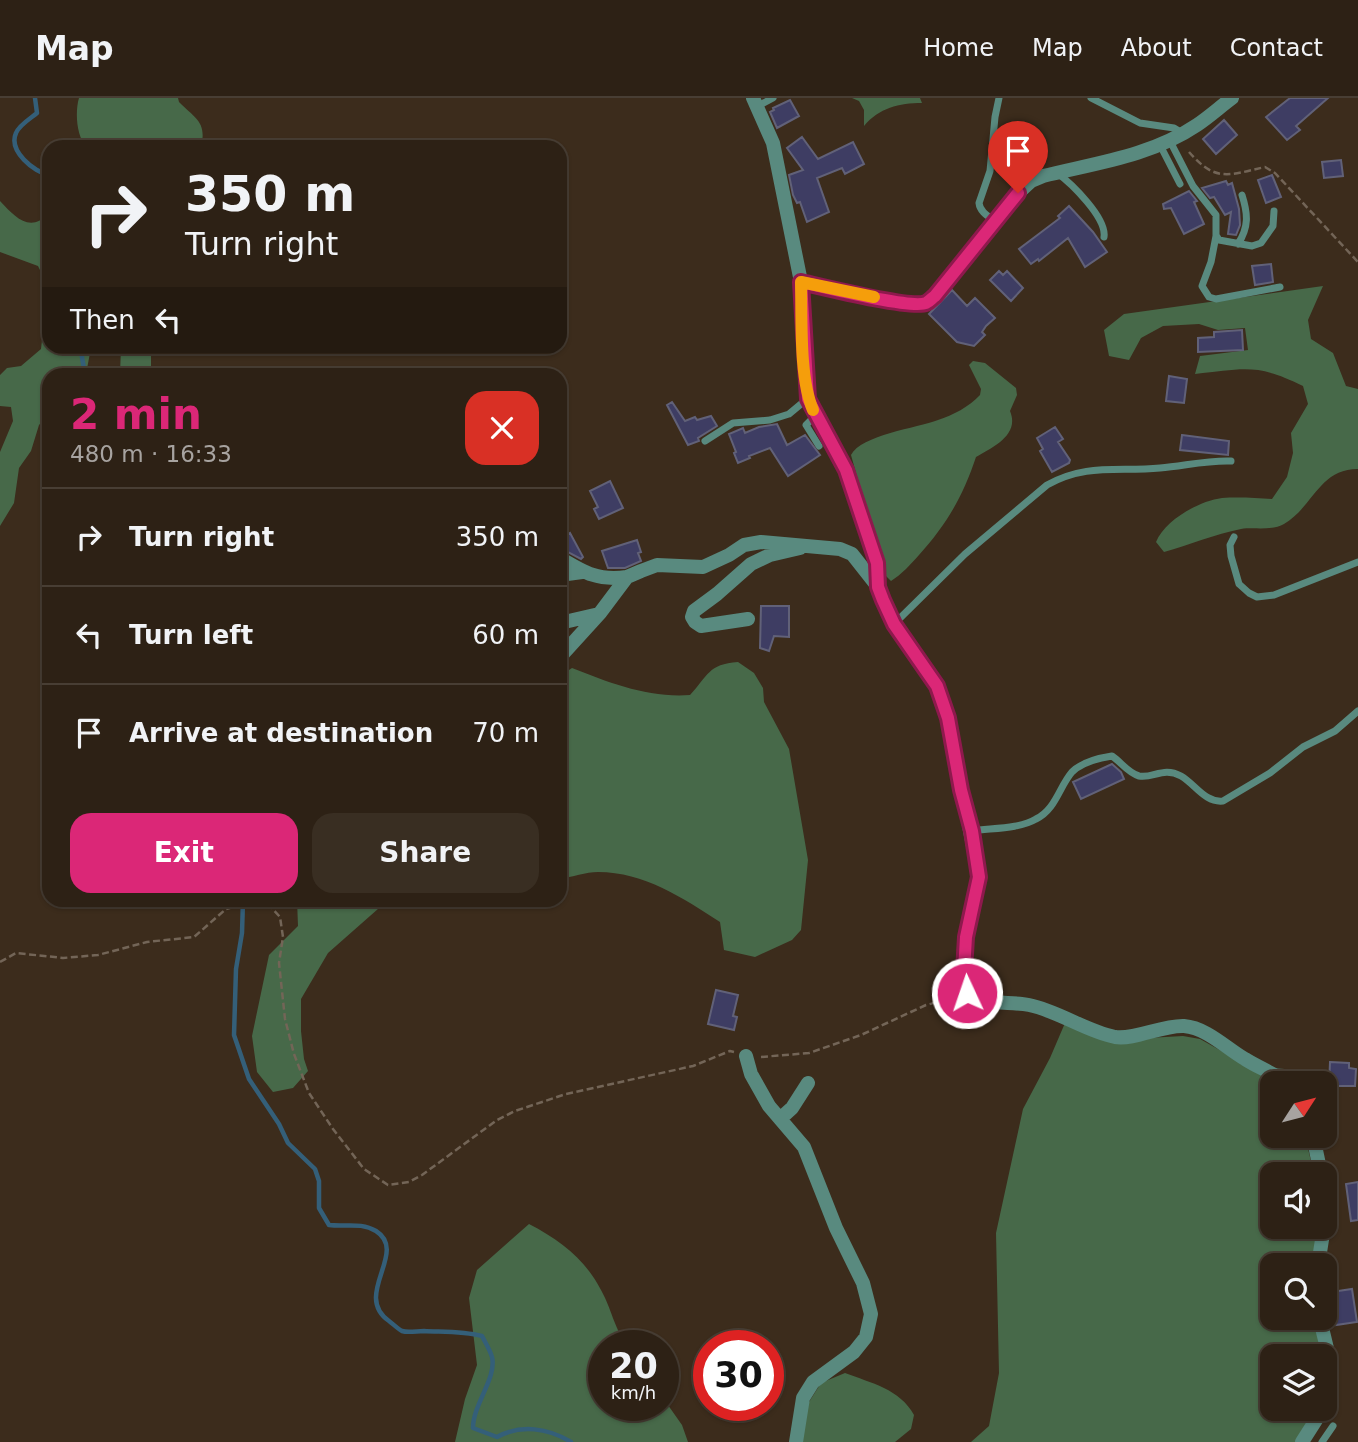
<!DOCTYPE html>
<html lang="en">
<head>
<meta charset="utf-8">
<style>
  body { margin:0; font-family:"DejaVu Sans",sans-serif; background:#392e22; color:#f1f3f6; height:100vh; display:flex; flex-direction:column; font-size:26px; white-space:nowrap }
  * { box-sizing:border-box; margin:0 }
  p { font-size:23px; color:#a7a3a0 }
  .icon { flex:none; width:38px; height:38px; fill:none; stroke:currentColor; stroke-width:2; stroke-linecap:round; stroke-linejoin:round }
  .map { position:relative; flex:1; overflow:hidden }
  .panel { position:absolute; left:42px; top:270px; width:525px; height:539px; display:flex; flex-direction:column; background:#2d2115; border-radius:21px; box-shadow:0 2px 5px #0004,0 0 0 2px #483e34 }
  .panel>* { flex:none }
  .guide { position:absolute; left:42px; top:42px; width:525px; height:214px; border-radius:21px; box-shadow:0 2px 5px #0004,0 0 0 2px #483e34; background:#2d2115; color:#f1f3f6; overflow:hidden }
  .needle { width:46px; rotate:54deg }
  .controls { position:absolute; left:1260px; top:973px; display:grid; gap:14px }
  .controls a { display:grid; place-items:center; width:77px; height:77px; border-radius:14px; background:#2d2115; box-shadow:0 2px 5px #0004,0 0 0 2px #483e34; font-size:35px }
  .speed { position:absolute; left:588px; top:1232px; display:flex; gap:14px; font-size:35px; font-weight:700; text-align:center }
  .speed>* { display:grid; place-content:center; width:91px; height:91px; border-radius:50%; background:#2d2115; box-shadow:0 2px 5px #0004,0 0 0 2px #483e34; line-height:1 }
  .speed small { font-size:18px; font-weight:400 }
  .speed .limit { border:10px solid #d22; background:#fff; color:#111 }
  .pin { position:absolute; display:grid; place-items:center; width:60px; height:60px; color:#fff; margin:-72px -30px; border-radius:50% 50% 50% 0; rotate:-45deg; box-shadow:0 0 7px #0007 }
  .pin .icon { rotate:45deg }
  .me { position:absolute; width:77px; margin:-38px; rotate:357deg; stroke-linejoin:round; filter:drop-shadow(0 0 5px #0008) }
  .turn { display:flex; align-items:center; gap:24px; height:147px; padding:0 28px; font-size:32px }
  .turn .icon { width:91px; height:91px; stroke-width:2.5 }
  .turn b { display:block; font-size:49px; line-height:60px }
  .then { display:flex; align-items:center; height:66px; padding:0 28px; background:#0003; gap:14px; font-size:26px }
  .round { display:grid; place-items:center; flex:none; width:74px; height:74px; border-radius:21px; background:#392e22 }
  .summary { display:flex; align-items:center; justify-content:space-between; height:119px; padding:0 28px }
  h1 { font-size:42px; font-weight:800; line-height:52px; color:#db2777 }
  .cta { display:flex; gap:14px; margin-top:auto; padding:14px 28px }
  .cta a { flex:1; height:80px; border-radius:21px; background:#db2777; color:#fff; font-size:28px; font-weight:800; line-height:80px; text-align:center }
  .cta a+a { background:#392e22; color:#f1f3f6 }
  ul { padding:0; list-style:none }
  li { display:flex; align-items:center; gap:21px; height:98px; padding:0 28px; border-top:2px solid #483e34 }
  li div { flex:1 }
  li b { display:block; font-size:26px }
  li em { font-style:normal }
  header { display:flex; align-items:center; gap:42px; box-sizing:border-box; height:98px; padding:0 35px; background:#2d2115; border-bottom:2px solid #483e34 }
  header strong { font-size:33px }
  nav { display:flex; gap:38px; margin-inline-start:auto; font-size:24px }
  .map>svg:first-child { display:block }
  .forest { fill:#476949 }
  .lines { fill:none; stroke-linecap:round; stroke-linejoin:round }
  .stream { stroke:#345f79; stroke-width:4.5 }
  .building { fill:#3e3d63; stroke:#616178; stroke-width:2 }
  .path { stroke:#736557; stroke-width:2.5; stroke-dasharray:7 3.5; stroke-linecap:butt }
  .service { stroke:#598a7f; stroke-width:7 }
  .minor { stroke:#598a7f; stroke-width:14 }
  .route-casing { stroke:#8e194d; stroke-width:18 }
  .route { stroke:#db2777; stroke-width:12 }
  .slow { stroke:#f59e0b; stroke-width:12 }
</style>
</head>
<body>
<header>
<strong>Map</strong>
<nav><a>Home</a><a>Map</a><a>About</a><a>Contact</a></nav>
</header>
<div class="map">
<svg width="1358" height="1344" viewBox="0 0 1358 1344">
  <rect width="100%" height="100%" fill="#3c2c1c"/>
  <path class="forest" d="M79,0H178L179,4C196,21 207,24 201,49H87C76,39 75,13 79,0Z
    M852,0H920L922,5C899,5 879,10 864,28V12L859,3Z
    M0,103C15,119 29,135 49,116V248L89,249L90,255L86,276H49V316L39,327L31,353L19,370L14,405L0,428V354L13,323L11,309L0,308V277L7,270L21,268L41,251C44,224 51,192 38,168L0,154Z
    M1323,188L1308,222L1311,241L1333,255L1346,288L1358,291V371C1319,371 1314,408 1284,426C1273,433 1254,429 1241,431C1215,436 1189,447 1164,454L1156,444C1165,422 1199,403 1222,400C1239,399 1256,400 1272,401L1287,379L1293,355L1291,335L1308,306L1303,288C1257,265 1244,271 1195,276L1200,258L1248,252L1245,230L1218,232L1199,226L1163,228L1141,240L1129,262L1109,258L1104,232L1124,216Z
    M121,249H151V276H120Z
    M973,263L985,265L1016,290L1017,297L1010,313C1020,337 993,349 976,359C963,398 947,426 919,457C910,467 902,476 891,483L884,476L851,357C861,337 917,330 938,322C953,317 969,309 980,297L981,291L969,267Z
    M738,564L754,575L763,590L764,604L789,651L808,762L801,832L792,842L755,859L724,852L720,824C683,800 644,774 598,774C586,774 572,779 560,781V578L572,570C610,585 648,600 690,597C708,578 708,566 738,564Z
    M297,802H398L387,803L328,855L301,901V933L304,961L308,973L293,990L273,994L257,974L252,938L269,857L298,828Z
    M1065,925L1148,940L1183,938L1200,941L1278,985H1272V1038H1305L1314,1076H1272V1129H1318L1313,1167H1272V1220H1316L1322,1258H1272V1311H1316L1299,1344H971L989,1328L999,1275L996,1135L1023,1011L1050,960Z
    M529,1126C560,1142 585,1161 601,1192C612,1212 613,1227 627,1248H604V1307H663V1300L682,1327L688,1344H455L465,1301L477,1267L469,1200L477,1172Z
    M845,1275C871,1285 900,1291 914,1317L911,1331L895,1344H795L799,1320L821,1285Z"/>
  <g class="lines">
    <path class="stream" d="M35,0L37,15C31,20 19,27 16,35C8,53 34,74 49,77
      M80,248L85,276
      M243,802L242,835L236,871L234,937L249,981L279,1026L288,1045L315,1071L319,1083V1110L329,1127C346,1129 361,1124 376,1133C409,1154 352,1197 389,1223C393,1226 398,1231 402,1233C408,1235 417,1233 424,1233C443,1234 463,1233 482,1238C485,1244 490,1252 492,1259C497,1280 473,1306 473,1330L497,1339C521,1326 548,1330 571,1344"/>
  </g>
  <path class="building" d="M1290,0H1328L1296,28L1300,32L1287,42L1266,19Z
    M790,2L799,18L777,30L770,14L774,12L773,10Z
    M1224,22L1237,37L1216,56L1203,41Z
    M802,39L818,61L853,44L864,66L845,76L842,70L817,80L829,114L807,124L800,104L797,105L793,97L789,77L803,72L787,50Z
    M1341,62L1343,78L1324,80L1322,64Z
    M1272,77L1281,99L1266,105L1258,82Z
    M1226,83L1228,87L1232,85L1239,111L1240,127L1236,137L1228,136L1231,114L1225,117L1214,99L1210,100L1202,90Z
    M1189,93L1197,103L1194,104L1204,126L1184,136L1171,110L1164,111L1163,106Z
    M1069,108L1093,134L1107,154L1085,169L1068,140L1039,163L1038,161L1031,166L1019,151L1060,120L1058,118Z
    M1271,166L1273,184L1255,187L1252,168Z
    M999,173L1003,177L1007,173L1023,190L1011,203L990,182Z
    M952,192L967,208L975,200L995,220L986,228L982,234L985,237L974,248L957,244L929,216Z
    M1242,232L1243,252L1198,254V240L1214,239V234Z
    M1169,278L1187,281L1184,305L1166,303Z
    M672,304L685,323L695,319L697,322L711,318L717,328L698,340L699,343L688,347L667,307Z
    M777,326L787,347L805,337L820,357L788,378L770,350L749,358L750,360L738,365L734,355L736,354L729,336L743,330L745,335L759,329Z
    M1055,329L1063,341L1058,344L1070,362L1069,365L1052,374L1040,353L1043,351L1037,340Z
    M1182,337L1229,343L1228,357L1180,352Z
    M610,383L623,410L599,421L594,411L598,409L590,393Z
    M570,435L583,459L581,461L560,450V442Z
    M637,442L641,454L638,455L641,463L625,470H608L602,453Z
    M761,508H789V539L774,538L769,553L760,550Z
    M1112,666L1121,674L1124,681L1081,701L1073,684Z
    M716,892L738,897L733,918L737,919L734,932L708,926Z
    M1330,964L1349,965V970L1356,971L1355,988H1329Z
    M1358,1084V1122L1351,1123L1346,1086Z
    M1352,1191L1357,1224L1336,1227L1331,1194Z"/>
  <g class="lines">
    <path class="path" d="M1189,54C1216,85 1229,77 1265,69L1275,75L1358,164
      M0,864L16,855L63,860L98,857L147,844L194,839L226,811L255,803L270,808L280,819L283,839L279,865L285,921L294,956L309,995L333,1031L364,1071L388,1087L409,1084L422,1077L497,1022L515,1013L566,996L693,968L730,953L734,954
      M761,959L809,955L861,937L926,907L954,900"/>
    <path class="service" d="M1091,0L1140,25L1174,30L1182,35
      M758,8L773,0
      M1170,43L1193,88L1216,117V137L1219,142L1252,148L1261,145L1273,128L1274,113
      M1160,47L1180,86
      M1057,75C1071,85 1107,120 1104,139
      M995,123C988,118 980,114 979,105L990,73L995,19L999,0
      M1216,138L1211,164L1202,188L1209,199L1216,201L1280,189
      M1238,146C1249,129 1248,116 1242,97
      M815,318L806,327L819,348
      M705,343L733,325L770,322L789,316L807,301
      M1234,439L1230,447L1231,458L1239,486L1249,495L1257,499L1274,497L1358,464
      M894,526L965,456L1047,387C1086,365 1118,374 1160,370C1184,368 1207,362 1231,363
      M972,733C992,730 1019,731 1036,721C1056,711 1059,689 1072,674C1082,664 1099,660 1112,658C1121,664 1128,675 1139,678C1153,681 1163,668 1181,678C1195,686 1205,705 1223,703L1270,675L1303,649L1335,633L1358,613
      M1276,974L1293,975L1319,985
      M1322,1344L1333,1328"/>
    <path class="minor" d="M753,0L773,45L801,184L808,301L846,372L877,465L878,489L883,502L894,526L937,588L948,620L979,779L966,839L964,873L967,895C983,908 1009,903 1029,907C1059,913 1085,933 1115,939C1135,942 1162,927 1184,928C1207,930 1226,950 1245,961C1259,970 1274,975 1287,985
      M801,184C822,188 911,211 926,205C930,203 932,200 935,198L1018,95L1031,83L1043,78C1096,65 1151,58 1197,27C1209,19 1220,9 1232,0
      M560,460C585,475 598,483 627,479
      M560,477L582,474
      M748,521L701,528L695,524L692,519L694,513L717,496L751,466L770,457L800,450
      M560,525L599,516
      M560,559L600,515L627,479L641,473L657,467L703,469L729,457L744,447L761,444L840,451L852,456L878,489
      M746,958L751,976L769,1008L804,1049L836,1130L863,1185L871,1216L866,1239L854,1254L813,1284L803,1300L796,1344
      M781,1020L792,1010L808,985
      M1313,1038L1321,1076
      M1325,1102V1121
      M1318,1167L1324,1129
      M1320,1220C1325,1249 1340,1280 1325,1308
      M1302,1344L1323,1311"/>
  </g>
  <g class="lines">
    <defs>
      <path id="route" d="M967,895L964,873L966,839L979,779L972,733L961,692L948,620L937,588L894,526L883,502L878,489L877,465L846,372L808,301L801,184C823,189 911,211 926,205C930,203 932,200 935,198L1018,95"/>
    </defs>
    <use href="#route" class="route-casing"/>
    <use href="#route" class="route"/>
    <path class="slow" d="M813,312C799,280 802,220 801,184L874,199"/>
  </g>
</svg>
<div class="controls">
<a><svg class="needle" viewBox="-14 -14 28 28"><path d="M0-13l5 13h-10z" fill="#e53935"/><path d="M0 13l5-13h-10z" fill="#a7a3a0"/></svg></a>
<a><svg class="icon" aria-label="sound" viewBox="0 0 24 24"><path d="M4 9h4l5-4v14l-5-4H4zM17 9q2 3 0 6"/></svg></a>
<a><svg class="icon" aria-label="search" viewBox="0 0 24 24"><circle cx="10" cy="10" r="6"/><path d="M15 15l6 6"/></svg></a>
<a><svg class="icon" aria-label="layers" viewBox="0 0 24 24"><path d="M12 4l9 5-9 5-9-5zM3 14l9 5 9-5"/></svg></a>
</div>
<div class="speed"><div>20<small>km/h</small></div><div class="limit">30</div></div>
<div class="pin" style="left:1018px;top:95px;background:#d93025"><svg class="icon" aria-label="arrive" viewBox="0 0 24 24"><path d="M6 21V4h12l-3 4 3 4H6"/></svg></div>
<svg class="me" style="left:967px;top:895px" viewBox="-20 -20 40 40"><circle r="17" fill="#db2777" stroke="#fff" stroke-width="3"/><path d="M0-11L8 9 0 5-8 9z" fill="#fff"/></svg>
<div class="guide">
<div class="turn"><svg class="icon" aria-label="right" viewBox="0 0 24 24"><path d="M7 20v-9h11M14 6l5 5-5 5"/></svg><div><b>350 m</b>Turn right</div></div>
<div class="then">Then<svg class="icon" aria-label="left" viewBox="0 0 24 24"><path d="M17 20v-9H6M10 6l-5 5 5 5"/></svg></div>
</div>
<section class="panel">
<div class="summary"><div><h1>2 min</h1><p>480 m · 16:33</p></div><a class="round" style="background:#d93025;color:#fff"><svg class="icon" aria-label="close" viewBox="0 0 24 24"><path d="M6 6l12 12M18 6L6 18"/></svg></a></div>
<ul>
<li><svg class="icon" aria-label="right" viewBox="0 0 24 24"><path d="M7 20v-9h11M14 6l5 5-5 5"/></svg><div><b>Turn right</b></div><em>350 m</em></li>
<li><svg class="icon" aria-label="left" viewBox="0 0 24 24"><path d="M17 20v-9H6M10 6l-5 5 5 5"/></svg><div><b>Turn left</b></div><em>60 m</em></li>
<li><svg class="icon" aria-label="arrive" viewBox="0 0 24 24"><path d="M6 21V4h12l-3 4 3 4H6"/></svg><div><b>Arrive at destination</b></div><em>70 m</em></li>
</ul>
<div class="cta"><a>Exit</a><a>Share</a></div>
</section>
</div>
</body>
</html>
